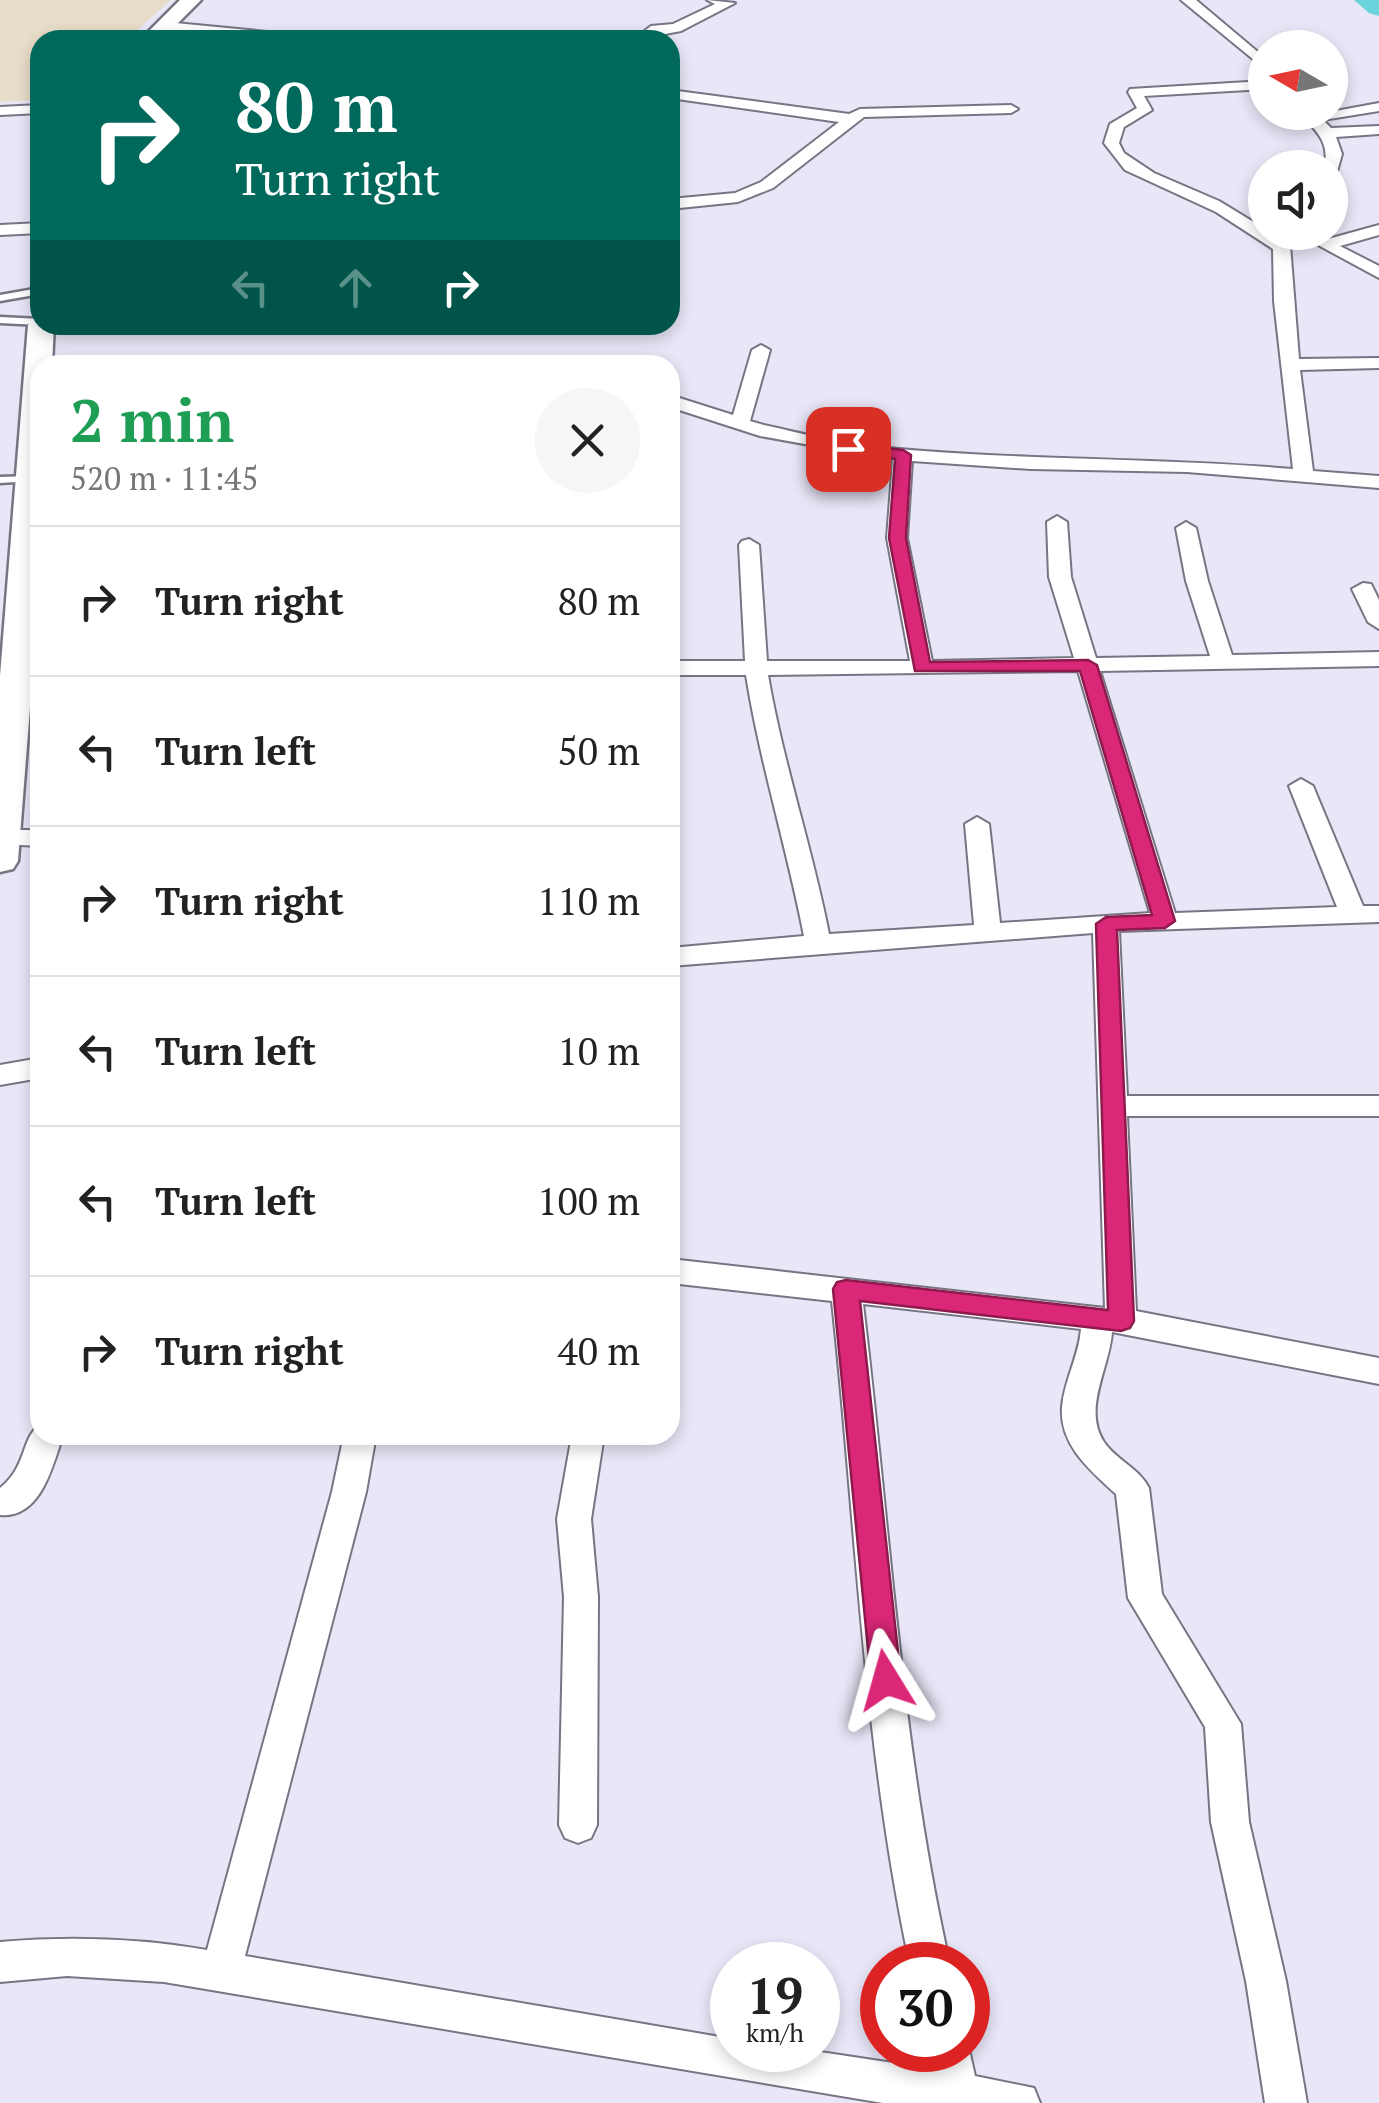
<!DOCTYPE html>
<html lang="en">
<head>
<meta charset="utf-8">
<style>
  body { margin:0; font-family:"PT Serif",serif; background:#f6f6f6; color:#222; height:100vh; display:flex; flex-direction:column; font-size:38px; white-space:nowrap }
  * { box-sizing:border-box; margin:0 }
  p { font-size:32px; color:#767676 }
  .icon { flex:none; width:55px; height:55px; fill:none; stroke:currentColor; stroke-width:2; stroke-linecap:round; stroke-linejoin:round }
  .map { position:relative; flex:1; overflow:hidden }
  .side { position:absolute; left:30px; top:355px; width:650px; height:1090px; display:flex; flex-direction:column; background:#fff; border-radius:30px; box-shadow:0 5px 15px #0003 }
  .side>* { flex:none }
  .banner { position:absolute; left:30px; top:30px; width:650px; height:305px; border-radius:30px; box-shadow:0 5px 15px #0003; background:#00695c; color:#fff; overflow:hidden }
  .needle { width:65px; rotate:279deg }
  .fabs { position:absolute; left:1248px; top:30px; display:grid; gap:20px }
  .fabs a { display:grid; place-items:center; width:100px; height:100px; border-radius:50%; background:#fff; box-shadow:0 5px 15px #0003; font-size:50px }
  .speed { position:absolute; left:710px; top:1942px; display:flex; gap:20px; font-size:50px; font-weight:700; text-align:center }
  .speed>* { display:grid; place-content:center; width:130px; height:130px; border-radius:50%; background:#fff; box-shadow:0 5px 15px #0003; line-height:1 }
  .speed small { font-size:25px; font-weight:400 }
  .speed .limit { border:15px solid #d22; background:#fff; color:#111 }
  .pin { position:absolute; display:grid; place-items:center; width:85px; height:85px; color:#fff; margin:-42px; border-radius:20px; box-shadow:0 5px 15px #0006 }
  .me { position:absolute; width:110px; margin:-55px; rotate:352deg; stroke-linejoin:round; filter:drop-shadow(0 0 8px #0008) }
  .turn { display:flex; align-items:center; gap:35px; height:210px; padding:0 40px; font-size:45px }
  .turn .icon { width:130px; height:130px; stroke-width:2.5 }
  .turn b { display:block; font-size:70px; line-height:85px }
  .lanes { display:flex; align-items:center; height:95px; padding:0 40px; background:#0003; justify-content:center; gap:50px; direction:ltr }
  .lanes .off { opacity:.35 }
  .round { display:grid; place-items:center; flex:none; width:105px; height:105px; border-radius:52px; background:#f6f6f6 }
  .overview { display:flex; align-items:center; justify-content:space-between; height:170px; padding:0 40px }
  h1 { font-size:60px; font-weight:700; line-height:75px; color:#1e9e55 }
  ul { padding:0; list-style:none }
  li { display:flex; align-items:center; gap:30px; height:150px; padding:0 40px; border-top:2px solid #e0e0e0 }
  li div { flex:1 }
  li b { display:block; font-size:38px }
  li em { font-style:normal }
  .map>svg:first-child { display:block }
  .education { fill:#e8ddc9 }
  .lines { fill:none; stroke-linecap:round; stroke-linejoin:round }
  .river { fill:#6ad4dd; fill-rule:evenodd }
  .service-casing { stroke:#777584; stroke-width:5 }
  .minor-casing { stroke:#777584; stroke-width:4 }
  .secondary-casing { stroke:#777584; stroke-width:5 }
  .service { fill:#fff; fill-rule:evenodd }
  .minor { fill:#fff; fill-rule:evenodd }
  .secondary { fill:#fff; fill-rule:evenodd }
  .route { fill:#db2777; stroke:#8e194d; stroke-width:2.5 }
</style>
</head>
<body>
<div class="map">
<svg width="1379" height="2103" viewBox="0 0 1379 2103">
  <rect width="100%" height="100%" fill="#e8e6f7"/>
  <path class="education" d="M0,0H171L126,40H40V100L0,102Z"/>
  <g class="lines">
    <path class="river" d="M1354,0H1379V16L1369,13Z"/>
    <defs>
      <path id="service" d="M40,288V294L0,301V295Z
        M0,317L40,319V325L0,323Z
        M29,476L34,479L32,481L0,483V477Z"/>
      <path id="minor" d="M707,0L735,3L681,31L633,40L651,26L673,24L715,4Z
        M1181,0H1196L1265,58V69Z
        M165,22L309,36L316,40H267L160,29L158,26Z
        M1265,81V89L1144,96L1152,110L1124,127L1119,143L1124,153L1154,173L1219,201L1265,229V232H1289L1299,359L1379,358V368L1300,370L1313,471L1379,476V488L1187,472L1031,469L912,461L907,538L932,661L1074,658L1049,577L1047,522L1057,516L1067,522L1071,577L1096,658L1210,656L1186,581L1176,528L1186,522L1196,528L1208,581L1232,655L1379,652V666L1100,671L1175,913L1337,907L1289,786L1301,779L1313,786L1363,906H1379V922L1119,931L1127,1096H1379V1116H1127L1136,1311L1379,1358V1384L1112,1332C1110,1367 1082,1409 1104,1442C1116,1460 1139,1468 1149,1488L1162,1594L1241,1724L1249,1822L1286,1981L1307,2103H1265L1246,1981L1211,1822L1205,1727L1128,1598L1116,1494C1091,1471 1059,1445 1062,1407C1064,1381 1079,1356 1081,1329L863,1304C890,1525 901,1748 950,1965H910C863,1747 856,1522 832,1301L670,1283V1259L1105,1308L1093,933L670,966V948L804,936C787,848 760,763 746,675H670V661H745L739,545L742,541L749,539L759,545L767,661H910L887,538L893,460L760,436L670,407V395L733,415L752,350L761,345L770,350L750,421L764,425C801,433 840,444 878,447C1016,461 1155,457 1293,469L1274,301L1273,249L1216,212L1125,170L1104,143L1110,124L1137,108L1128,92L1130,89ZM1078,671L1150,913L1000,923L989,824L977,817L965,824L974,925L829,934C812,847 783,763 768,675Z
        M670,90L849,114L860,109L1011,105L1018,109L1011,113L864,117L773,188L738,202L670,209V199L735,193L761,182L839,122L670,98Z
        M1379,103V111L1323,120L1331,128L1379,126V134L1336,137L1342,154L1336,175L1330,177V168H1324C1331,142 1315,130 1299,112H1330Z
        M40,105V113L0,115V107Z
        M40,223V233L0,235V225Z
        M1379,225V235L1340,246L1379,266V278L1294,232H1315L1328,239Z
        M1363,583L1371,584L1379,600V629L1368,622L1352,589Z
        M14,669H40V683L6,681L3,676L6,671Z
        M1,830H40V846L0,844Z
        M40,1058V1078L0,1085V1065Z
        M40,1424V1435H63C53,1465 41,1519 0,1515V1488C28,1465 20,1440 40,1424Z
        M344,1435H376L366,1492L245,1956L732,2039V2050H807L933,2069L928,2050H968V2045L975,2076L1034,2088L1040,2103H883L164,1982L67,1976L0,1982V1942C70,1936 137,1938 207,1950L332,1492Z
        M572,1435H604L591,1519L598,1597L597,1825L591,1838L578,1843L565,1838L559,1825L564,1597L557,1519Z"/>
      <path id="secondary" d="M180,0H201L161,40H140Z
        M40,318V325H54L52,365H40V580L18,861L13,869L0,872V676L28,325Z"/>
    </defs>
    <use href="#service" class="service-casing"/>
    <use href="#minor" class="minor-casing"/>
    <use href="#secondary" class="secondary-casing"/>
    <use href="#service" class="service"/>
    <use href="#minor" class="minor"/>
    <use href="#secondary" class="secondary"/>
  </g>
  <path class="route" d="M848,444L903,450L911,455L906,538L930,662L1088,660L1097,665L1175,921L1165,928L1117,930L1134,1321L1130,1328L1121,1331L860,1301L901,1680L897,1689L886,1693L876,1689L871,1680L833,1289L837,1282L846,1280L1108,1310L1096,924L1106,917L1152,915L1080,671H915L889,538L895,459L843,452L841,449Z"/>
</svg>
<div class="fabs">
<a><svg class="needle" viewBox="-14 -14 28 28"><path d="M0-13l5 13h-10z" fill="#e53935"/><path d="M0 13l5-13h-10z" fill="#767676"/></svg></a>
<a><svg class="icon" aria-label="sound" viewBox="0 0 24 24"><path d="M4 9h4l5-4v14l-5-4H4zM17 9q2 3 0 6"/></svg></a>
</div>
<div class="speed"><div>19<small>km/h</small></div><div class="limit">30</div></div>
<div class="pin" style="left:848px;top:449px;background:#d93025"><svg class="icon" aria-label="arrive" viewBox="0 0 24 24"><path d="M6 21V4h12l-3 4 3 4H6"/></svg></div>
<svg class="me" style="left:886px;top:1680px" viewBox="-20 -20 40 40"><path d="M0-17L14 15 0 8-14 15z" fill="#db2777" stroke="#fff" stroke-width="4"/></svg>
<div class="banner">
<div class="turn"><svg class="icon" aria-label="right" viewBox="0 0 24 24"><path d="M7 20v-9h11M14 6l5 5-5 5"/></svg><div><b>80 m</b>Turn right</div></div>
<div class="lanes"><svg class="icon off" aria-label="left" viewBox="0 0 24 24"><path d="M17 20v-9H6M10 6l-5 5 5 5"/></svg><svg class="icon off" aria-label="ahead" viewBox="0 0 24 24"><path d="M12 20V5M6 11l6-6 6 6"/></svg><svg class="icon" aria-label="right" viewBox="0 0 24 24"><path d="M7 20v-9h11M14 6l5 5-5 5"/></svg></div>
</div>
<section class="side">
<div class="overview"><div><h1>2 min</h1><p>520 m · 11:45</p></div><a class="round"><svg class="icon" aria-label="close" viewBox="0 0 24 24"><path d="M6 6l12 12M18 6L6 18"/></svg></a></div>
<ul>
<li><svg class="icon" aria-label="right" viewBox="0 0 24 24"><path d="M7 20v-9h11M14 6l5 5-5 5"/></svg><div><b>Turn right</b></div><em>80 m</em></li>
<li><svg class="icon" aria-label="left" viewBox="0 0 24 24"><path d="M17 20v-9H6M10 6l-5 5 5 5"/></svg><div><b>Turn left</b></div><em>50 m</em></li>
<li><svg class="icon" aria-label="right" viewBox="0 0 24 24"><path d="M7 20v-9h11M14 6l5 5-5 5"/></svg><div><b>Turn right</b></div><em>110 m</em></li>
<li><svg class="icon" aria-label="left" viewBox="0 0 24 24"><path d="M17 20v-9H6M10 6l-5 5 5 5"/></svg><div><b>Turn left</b></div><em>10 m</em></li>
<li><svg class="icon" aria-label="left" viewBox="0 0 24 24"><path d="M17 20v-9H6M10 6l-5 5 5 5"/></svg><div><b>Turn left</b></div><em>100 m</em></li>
<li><svg class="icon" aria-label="right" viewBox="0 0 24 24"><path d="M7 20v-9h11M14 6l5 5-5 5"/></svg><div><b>Turn right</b></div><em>40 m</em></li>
</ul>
</section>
</div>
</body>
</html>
